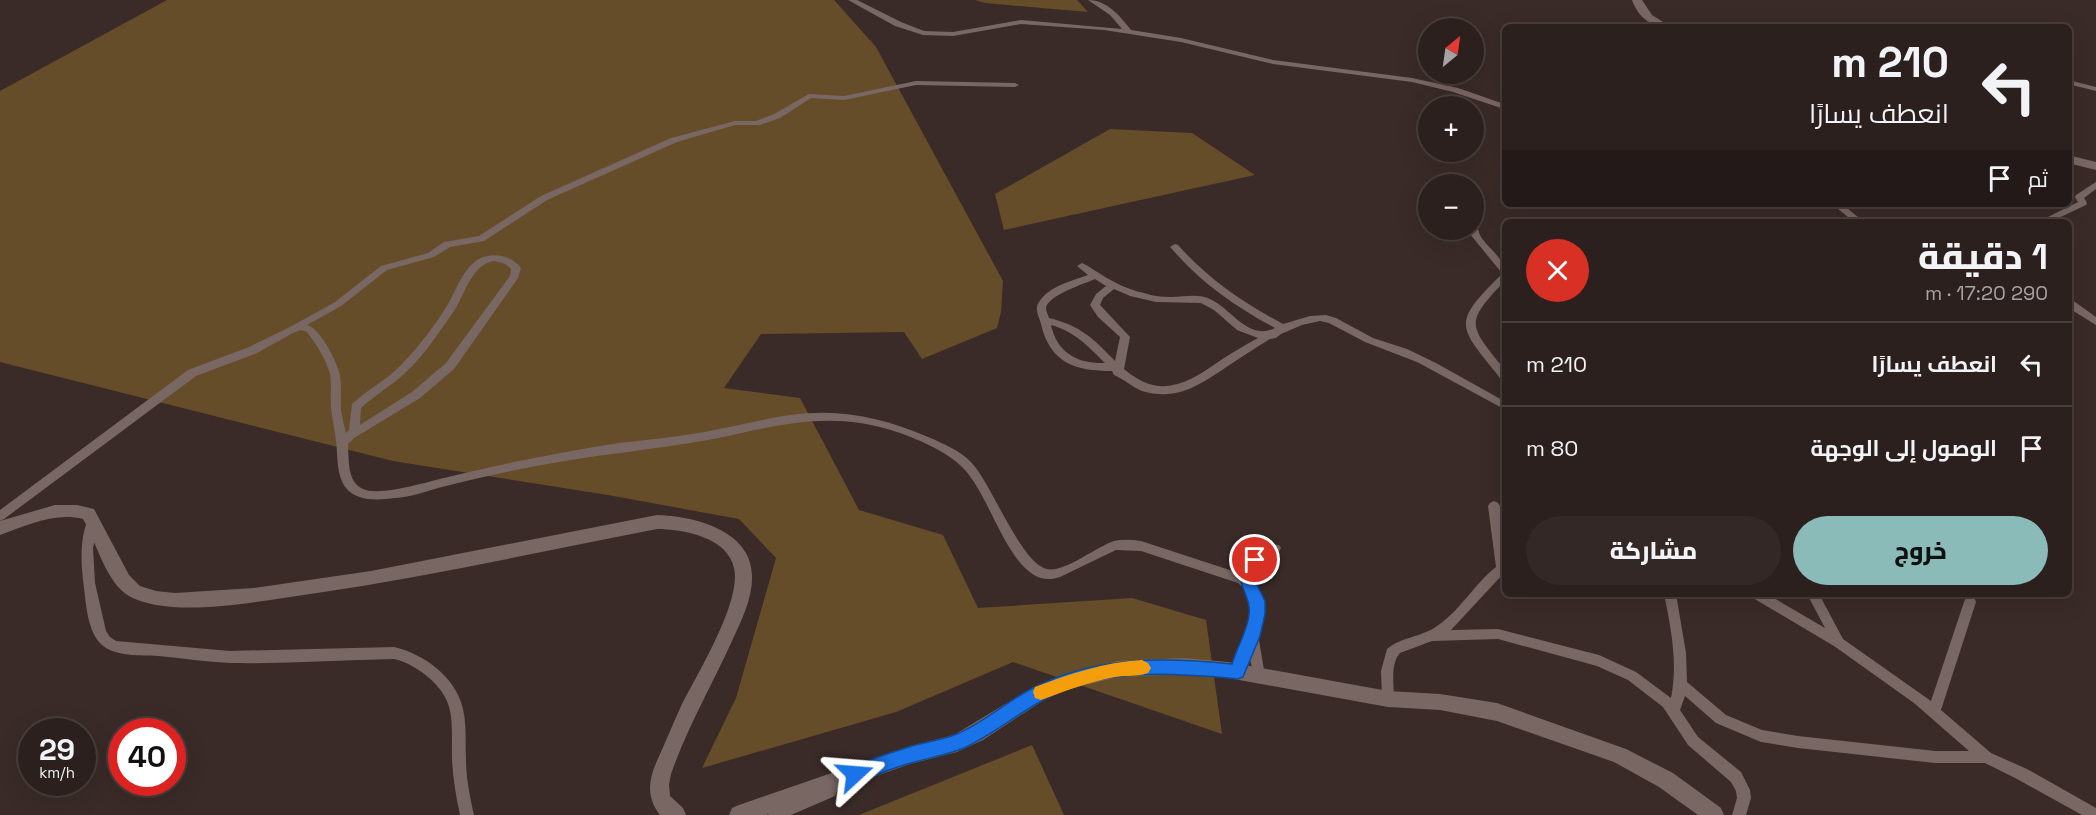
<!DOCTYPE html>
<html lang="ar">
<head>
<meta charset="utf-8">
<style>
  body { margin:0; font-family:"Space Grotesk",Cairo,sans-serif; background:#342827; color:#f1f3f6; direction:rtl; height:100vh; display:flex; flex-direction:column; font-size:22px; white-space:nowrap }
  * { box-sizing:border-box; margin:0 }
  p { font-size:20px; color:#a6a3a4 }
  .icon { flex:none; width:33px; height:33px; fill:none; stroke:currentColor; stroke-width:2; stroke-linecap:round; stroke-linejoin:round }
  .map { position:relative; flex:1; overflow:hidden; direction:ltr }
  .side { position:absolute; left:1502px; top:219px; width:570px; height:378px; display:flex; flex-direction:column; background:#2c201e; border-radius:9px; box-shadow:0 6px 24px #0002,0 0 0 2px #483e3c; direction:rtl }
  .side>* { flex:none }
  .banner { position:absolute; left:1502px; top:24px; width:570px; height:183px; border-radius:9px; box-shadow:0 6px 24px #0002,0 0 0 2px #483e3c; direction:rtl; background:#2c201e; color:#f1f3f6; overflow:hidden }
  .needle { width:39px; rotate:29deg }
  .fabs { position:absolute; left:1418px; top:18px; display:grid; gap:12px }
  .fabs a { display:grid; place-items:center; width:66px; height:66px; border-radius:50%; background:#2c201e; box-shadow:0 6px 24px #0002,0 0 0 2px #483e3c; font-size:30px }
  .speed { position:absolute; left:18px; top:718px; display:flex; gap:12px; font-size:30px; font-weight:700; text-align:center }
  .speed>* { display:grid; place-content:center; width:78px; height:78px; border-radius:50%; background:#2c201e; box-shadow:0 6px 24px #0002,0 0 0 2px #483e3c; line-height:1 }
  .speed small { font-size:15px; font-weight:400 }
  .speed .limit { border:9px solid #d22; background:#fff; color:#111 }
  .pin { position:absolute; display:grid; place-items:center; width:51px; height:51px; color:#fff; margin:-26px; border:3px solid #fff; border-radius:50%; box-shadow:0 2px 6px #0007 }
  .me { position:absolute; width:66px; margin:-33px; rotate:71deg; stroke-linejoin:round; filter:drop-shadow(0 0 4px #0008) }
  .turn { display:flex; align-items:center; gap:21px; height:126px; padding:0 24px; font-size:27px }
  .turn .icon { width:78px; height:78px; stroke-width:2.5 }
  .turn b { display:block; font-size:42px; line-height:51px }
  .then { display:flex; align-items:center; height:57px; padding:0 24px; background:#0003; gap:12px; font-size:22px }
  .round { display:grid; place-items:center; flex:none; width:63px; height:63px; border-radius:32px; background:#342827 }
  .overview { display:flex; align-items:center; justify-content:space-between; height:102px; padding:0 24px }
  h1 { font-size:36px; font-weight:800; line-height:45px }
  .primary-button { display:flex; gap:12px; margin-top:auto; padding:12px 24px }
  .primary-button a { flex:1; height:69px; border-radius:36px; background:#8bbbb9; color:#111; font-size:24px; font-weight:800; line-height:69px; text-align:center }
  .primary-button a+a { background:#342827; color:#f1f3f6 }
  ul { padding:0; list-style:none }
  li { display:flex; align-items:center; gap:18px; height:84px; padding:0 24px; border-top:2px solid #483e3c }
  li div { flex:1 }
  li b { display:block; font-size:22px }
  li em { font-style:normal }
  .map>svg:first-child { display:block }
  .green { fill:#664d29 }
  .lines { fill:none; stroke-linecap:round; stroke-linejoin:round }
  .street { fill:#796764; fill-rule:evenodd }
  .secondary { fill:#796764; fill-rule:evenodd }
  .route { fill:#1a73e8; stroke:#114b97; stroke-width:1.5 }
  .slow { fill:#f59e0b }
</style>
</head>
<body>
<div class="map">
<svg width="2096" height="815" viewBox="0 0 2096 815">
  <rect width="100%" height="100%" fill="#3a2b28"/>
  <path class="green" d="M167,0H834L876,47L1003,281L1001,312L997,328L922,359L904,332L761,334L724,388L800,398L859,510L943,535L978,608L1132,598L1206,620L1222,734L1013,662L896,712L702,768L736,698L776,558L739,519L608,495L393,461L0,362V91Z
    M975,0H1077L1088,12L985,3Z
    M1110,129L1192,133L1255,175L1004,230L995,194Z
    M1032,745L1064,815H859Z"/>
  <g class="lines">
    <path class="street" d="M848,0H857L901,22L924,31L953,32L1021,20L1122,29L1110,15L1088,0C1107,0 1120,16 1131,30L1181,38L1273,60L1412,78L1458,88L1504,104V109L1453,92L1412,82L1273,64L1181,42L1104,30L1021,24L953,36L923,35L895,26Z
      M2068,80L2096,87V91L2068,84Z
      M916,81L1015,83L1019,85L1015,87L916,85L844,100L811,98L780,118L760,125H735L677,142L547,200L484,241L450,247L434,257L387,270L341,306L307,325C320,328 338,363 340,376C342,387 340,398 341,410C342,417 344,425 346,433L349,430L352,404C367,390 385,381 399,367C417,349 435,326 448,304C457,289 463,268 479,259C493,252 511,255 521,268L518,278L454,369L420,398L354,438L348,444C349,460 347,482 363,489C380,497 430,481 448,477C505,463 562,452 619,443C643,440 667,438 692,434C725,429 757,420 790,415C841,408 881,417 928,437C943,443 960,451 971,462C992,484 1021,564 1047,569C1064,573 1096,547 1114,541C1123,539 1132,540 1141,541L1242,574C1246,560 1263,541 1279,545L1281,548L1279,551L1259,564L1253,575V582L1263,599L1264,611L1258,635L1265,675L1263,679L1259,681L1255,679L1249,656L1242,675L1238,677L1234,675L1232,671C1238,651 1260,613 1248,593C1246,589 1241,586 1238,583L1141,551L1116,550L1060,577C1054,579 1048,580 1041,578C1005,566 990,493 961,466C939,445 890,427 860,423C808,415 758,430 708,440C651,450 593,455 536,466C504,472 473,479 442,487C427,491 411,497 395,498C379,500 357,502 346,488C336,475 338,456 336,441C335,430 332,419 331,408C330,397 332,384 330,374C326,359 316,344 307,332L301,330L293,333L257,353L196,376L4,519L0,521V510L188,370L249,347L292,326L335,302L381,266L428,253L444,242L479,236L541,196L671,138L735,121H756L774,114L809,94L844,96ZM493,261C501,262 506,263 511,269L510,276L446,363L412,392L360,425L361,408C375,395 391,386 405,373C424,356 439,332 454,311C465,294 471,266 493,261Z
      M2096,182V189L2084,198L2087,203L2086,205L2050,222H2038L2078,202L2075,197L2076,195Z
      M1832,204H1842L1864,222H1854Z
      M1477,207L1481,210C1480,216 1477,223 1478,229C1481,246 1504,253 1504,273L1501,272L1470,234L1469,230H1473V209Z
      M1175,244L1178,245C1208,279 1244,303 1283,324L1310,316L1326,315L1336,318L1373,338L1407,349L1436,363L1504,401V409L1417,362L1365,342L1329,323L1320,321L1302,325L1281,334L1276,338L1270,339C1257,347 1244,355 1231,364C1202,383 1179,402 1142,391C1132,387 1124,379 1114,375L1112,371C1075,371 1050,363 1041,324C1039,316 1034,309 1039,302C1049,286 1072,281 1088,275L1077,266L1082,263C1089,266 1095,271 1102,275C1115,283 1129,290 1144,293C1153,296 1162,297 1171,297C1186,297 1198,293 1212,300C1232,310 1249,341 1275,328C1236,307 1201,283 1172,249L1170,247ZM1095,279L1106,286L1096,294L1090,305L1098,317L1120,337L1115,361C1093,338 1081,326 1049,318C1048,315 1046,311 1046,308C1048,295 1084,284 1095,279ZM1114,289L1130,296L1156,302L1201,303L1214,310L1237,330L1258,338C1245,345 1233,352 1221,360C1187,384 1160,400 1124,369L1130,337L1100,305L1103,298ZM1051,325C1074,331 1089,347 1105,363C1078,364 1057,353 1051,325Z
      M1504,274V282C1463,324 1470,326 1504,369V379L1500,378C1459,326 1450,325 1501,275Z
      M2068,297L2096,317V325L2075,312L2068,306Z
      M1494,501L1498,503L1500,506L1504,542V573L1451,630L1498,629L1599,655L1636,672L1671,698C1678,663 1671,628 1664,594H1676L1686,653L1687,682L1726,715L1762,730L1798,736L1935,751H1969L1914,703L1834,646L1753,598L1751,594H1767L1825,628L1807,594H1819L1843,639L1931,701L1964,602L1966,598L1970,597L1974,598L1976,602L1941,710L1991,753L2027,769L2096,808V815H2082L2017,779L1985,763H1935L1798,748L1761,742L1716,723L1685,696L1680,710L1698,737L1741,772L1750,790L1751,798L1746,815H1732L1737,798L1736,791L1731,782L1688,745L1663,707L1628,680L1597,666L1498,639L1432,641L1400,653C1390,664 1394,685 1394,699L1393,703L1388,705L1383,703L1382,699L1381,671L1387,649C1401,637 1422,637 1437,626C1461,610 1474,584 1496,567L1488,506L1490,503Z
      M93,515L97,517L99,520L93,548L95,583L106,631L110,637L116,641L230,651L394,647C424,654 456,677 463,709C467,726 465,743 466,760C466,778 470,797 474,815H460C456,797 453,778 452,760C451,720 458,700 423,673C414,667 405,661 394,659C340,660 285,664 230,663C206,662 182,658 158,656C141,655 114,657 101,644C88,632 86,605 84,588C81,565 79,539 89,517Z
      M830,784L835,786L837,791L835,796L791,815H768L770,810Z"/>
    <path class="secondary" d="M1632,0H1642L1652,15L1671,27C1652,27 1639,19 1632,0Z
      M2068,155L2096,162V170L2068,163Z
      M55,505H77L94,509L129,575L140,586L156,591L175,593L254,588L371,571L657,515C693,516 751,530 752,575C753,598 741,621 732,641C712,685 687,728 671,774L669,785L670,796L683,808L686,815H660C647,798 648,782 656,763C665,743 673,724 682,704C698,673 742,601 734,568C728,537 682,529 657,529C544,551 431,576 317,593C273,599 217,610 173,607C159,606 141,603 129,596C106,583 96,541 83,519C54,512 26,526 0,535V521Z
      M1183,658L1228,662L1388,691L1440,694L1497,703L1626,749L1673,773L1721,808L1724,815H1698L1659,787L1614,762L1497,721L1440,710L1388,707L1228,678L1183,674L1118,677L1073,688L1047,698L983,740L957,752L910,764L766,815H729L732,808L739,805L910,746L954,735L1035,686L1072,672L1118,661Z"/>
  </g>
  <path class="route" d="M1255,553L1260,555L1263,560L1255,573V581L1265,601V614L1260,636L1243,677L1238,679C1174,673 1104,667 1045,699C1017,714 993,735 964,748C947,755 928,758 911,763C892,768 874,776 855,783L849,780L846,774L849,768C869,760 889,753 909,747C925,742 942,740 957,734C985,722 1008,700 1035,687C1097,656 1165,657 1232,664C1237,647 1247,632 1249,615C1252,594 1232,583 1245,562C1248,557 1249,555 1255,553Z"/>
  <path class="slow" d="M1142,660L1148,663L1151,668L1148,673C1137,677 1126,675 1115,677C1089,682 1065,691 1041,700L1035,698L1033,692L1035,687C1070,674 1104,662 1142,660Z"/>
</svg>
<div class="fabs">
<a><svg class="needle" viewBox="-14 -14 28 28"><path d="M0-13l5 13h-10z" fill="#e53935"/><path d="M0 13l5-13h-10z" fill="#a6a3a4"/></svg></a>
<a>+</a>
<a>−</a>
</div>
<div class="speed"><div>29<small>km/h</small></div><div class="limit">40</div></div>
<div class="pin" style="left:1255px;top:560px;background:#d93025"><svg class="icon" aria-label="arrive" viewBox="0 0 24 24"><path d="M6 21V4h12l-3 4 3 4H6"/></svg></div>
<svg class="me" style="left:855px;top:774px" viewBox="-20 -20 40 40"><path d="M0-17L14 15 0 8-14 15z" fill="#1a73e8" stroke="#fff" stroke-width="4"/></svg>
<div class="banner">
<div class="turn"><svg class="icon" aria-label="left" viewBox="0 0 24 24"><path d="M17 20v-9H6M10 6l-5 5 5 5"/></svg><div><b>210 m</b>انعطف يسارًا</div></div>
<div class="then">ثم<svg class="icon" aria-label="arrive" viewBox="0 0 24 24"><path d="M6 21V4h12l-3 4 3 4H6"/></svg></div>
</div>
<section class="side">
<div class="overview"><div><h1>1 دقيقة</h1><p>290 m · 17:20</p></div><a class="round" style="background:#d93025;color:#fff"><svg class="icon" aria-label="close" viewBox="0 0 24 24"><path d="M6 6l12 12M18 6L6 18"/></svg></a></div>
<ul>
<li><svg class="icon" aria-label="left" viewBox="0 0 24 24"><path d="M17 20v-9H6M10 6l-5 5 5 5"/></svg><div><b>انعطف يسارًا</b></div><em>210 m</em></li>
<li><svg class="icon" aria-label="arrive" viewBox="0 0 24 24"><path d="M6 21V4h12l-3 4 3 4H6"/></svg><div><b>الوصول إلى الوجهة</b></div><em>80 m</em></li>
</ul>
<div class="primary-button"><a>خروج</a><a>مشاركة</a></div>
</section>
</div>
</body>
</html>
